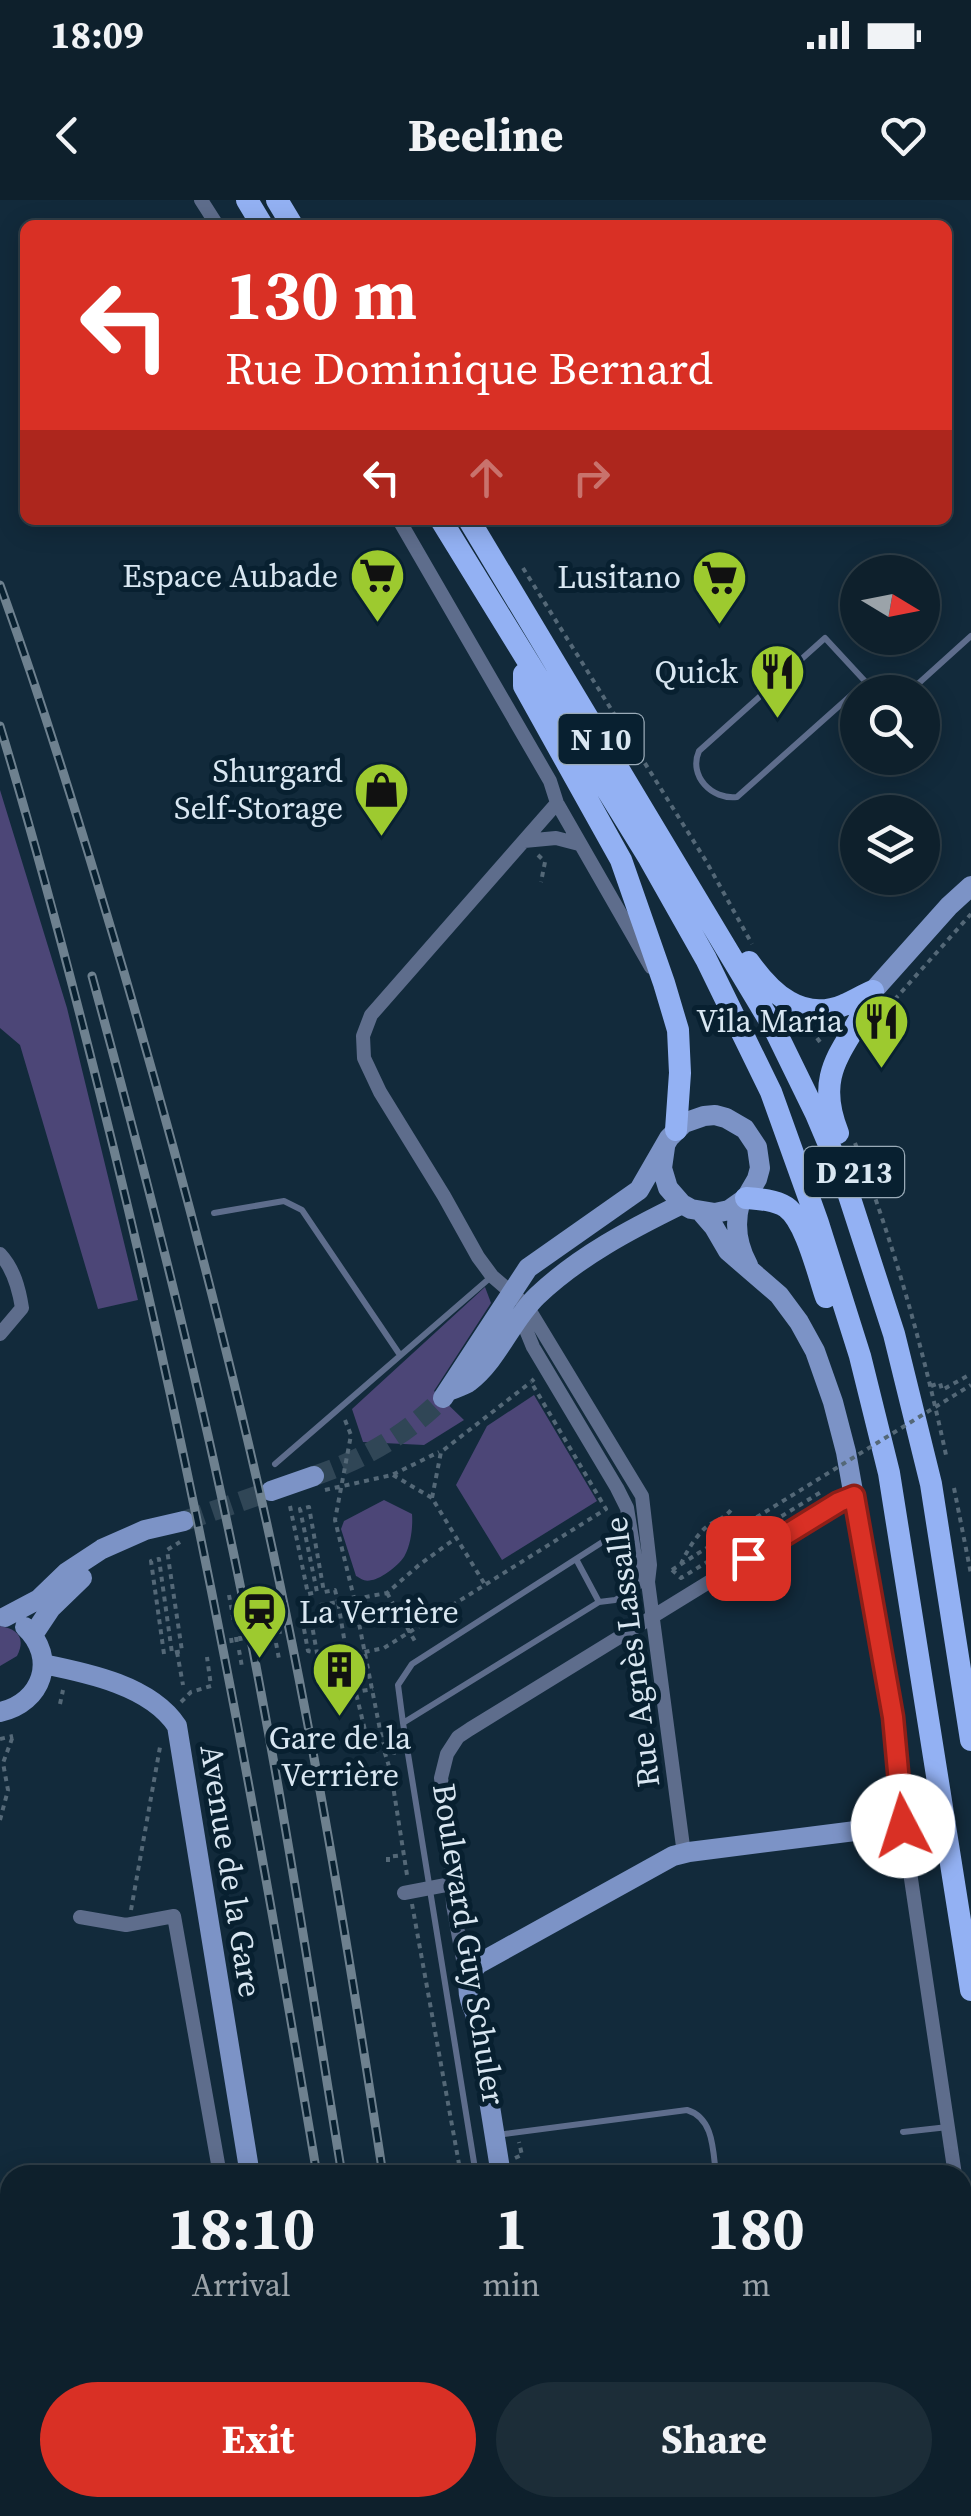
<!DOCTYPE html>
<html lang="en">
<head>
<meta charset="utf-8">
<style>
  body { margin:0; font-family:"Source Serif 4",serif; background:#1c2d38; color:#f1f3f6; height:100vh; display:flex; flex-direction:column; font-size:38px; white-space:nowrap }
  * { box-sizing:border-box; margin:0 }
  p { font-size:32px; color:#9ba3a9 }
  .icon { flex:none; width:55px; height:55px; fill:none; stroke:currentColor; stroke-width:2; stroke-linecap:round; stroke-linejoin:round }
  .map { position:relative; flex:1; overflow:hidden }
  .sheet { position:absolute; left:0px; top:1965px; width:972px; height:352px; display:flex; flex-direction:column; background:#0e202c; border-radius:30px 30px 0 0; box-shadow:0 5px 25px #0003,0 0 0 2px #2e3e48 }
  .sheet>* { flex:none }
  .banner { position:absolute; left:20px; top:20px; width:932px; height:305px; border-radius:15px; box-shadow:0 5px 25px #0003,0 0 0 2px #2e3e48; background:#d93025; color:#fff; overflow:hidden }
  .needle { width:65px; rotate:100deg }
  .tools { position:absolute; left:840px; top:355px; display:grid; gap:20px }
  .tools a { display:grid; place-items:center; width:100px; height:100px; border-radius:50%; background:#0e202c; box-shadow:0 5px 25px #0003,0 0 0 2px #2e3e48; font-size:50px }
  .pin { position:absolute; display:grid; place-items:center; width:85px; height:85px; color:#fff; margin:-42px; border-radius:20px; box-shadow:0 5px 15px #0006 }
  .me { position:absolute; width:110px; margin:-55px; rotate:355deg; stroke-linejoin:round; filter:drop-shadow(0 0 8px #0008) }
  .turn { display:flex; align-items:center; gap:35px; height:210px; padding:0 40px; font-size:45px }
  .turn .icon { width:130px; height:130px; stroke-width:2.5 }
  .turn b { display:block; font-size:70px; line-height:85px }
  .lanes { display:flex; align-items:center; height:95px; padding:0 40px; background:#0003; justify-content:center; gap:50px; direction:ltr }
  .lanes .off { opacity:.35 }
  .eta { display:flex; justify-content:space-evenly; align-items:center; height:170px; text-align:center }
  .eta b { font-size:60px; font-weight:700; line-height:70px }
  .button { display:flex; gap:20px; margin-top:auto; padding:20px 40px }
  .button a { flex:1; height:115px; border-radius:60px; background:#d93025; color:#fff; font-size:40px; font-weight:700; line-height:115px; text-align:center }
  .button a+a { background:#1c2d38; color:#f1f3f6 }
  .status { display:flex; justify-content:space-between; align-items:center; height:70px; padding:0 50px; background:#0e202c; direction:ltr }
  .status svg { height:28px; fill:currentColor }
  header { display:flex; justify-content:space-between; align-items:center; height:130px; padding:0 40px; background:#0e202c; font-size:45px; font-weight:700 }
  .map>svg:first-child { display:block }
  .green { fill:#4c4677 }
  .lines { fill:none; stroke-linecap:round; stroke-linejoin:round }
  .secondary-tunnel { stroke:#304656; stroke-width:20; stroke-dasharray:20 10; stroke-linecap:butt }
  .path { stroke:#546877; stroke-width:4; stroke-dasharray:5 5; stroke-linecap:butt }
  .lane { stroke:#5e6d8c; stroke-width:6 }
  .street { stroke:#5e6d8c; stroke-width:14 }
  .secondary { stroke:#7c93c6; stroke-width:20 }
  .primary { stroke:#93b1f3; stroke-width:22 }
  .rail-casing { stroke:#6e818f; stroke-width:9 }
  .rail { stroke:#082030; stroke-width:5; stroke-dasharray:15; stroke-linecap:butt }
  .path-bridge { stroke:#546877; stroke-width:4; stroke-dasharray:5 5; stroke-linecap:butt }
  .route-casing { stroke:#8d1f18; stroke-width:25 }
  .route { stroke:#d93025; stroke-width:18 }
  .labels { text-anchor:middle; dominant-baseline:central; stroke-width:10; stroke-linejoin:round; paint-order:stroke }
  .shield { fill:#082030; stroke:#9aabb8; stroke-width:2.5 }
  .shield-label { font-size:30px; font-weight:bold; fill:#d9e7f2 }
  .poi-label { font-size:32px; fill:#d9e7f2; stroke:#082030; text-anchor:end }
  .street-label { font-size:32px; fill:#d9e7f2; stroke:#082030 }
</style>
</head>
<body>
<div class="status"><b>18:09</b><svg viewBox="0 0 49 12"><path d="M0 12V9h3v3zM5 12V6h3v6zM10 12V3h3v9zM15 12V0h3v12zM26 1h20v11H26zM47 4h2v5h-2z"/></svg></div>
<header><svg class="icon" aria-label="back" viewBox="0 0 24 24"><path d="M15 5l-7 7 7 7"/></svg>Beeline<svg class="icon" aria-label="heart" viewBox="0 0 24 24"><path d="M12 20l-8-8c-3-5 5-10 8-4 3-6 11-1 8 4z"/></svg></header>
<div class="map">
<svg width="971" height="2316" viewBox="0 0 971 2316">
  <rect width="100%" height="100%" fill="#122a3b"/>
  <path class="green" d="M0,590L67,808L138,1100L98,1109L20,845L0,828Z
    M485,1087L491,1103L434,1191L464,1220L424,1245L363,1242L352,1209Z
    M534,1195L597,1301L502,1360L456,1285L487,1226Z
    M384,1300L412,1314C413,1326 411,1344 405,1355C401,1364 381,1379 372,1380C364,1382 362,1379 356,1376L341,1329L344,1321Z
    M0,1426C18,1429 26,1438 17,1456L0,1466Z
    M10,1997V2112L0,2097V2004Z"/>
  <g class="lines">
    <path class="secondary-tunnel" d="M314,1276C364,1259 406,1235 443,1198
      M184,1321L271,1291"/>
    <path class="path" d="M523,368L706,661L752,744
      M538,655L545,662L541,682
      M888,807L971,714
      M811,830L823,846
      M855,943C894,1044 923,1148 946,1255
      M931,1186L940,1183L942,1190L971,1174
      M345,1220L351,1235L335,1320L354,1398L384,1550L391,1573L407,1675
      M393,1275L432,1298
      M954,1288L971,1374
      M325,1290L392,1275L439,1252
      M290,1306L308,1394L317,1392L300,1309L309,1307L324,1392L335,1390L338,1402L387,1393L419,1365L456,1338
      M681,1364C686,1352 695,1338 704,1329C713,1321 724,1319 731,1310
      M672,1370L681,1378L821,1292
      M672,1370L697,1354
      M484,1383L432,1298L441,1252L531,1182
      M267,1388L272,1415
      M387,1393L416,1443
      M229,1395L234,1422
      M320,1405L338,1402L345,1444
      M302,1415H305
      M311,1420L317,1453
      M274,1429L275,1436
      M279,1429L280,1434
      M304,1429L308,1451L341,1457L384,1448L606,1309L531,1182L534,1179
      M270,1430L271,1436
      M240,1436L241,1442
      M236,1437L237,1444
      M231,1438L232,1444
      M276,1443L279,1459
      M239,1450L242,1467
      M177,1452L183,1485
      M164,1454L151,1361L159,1359L172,1453L182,1451L167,1350L180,1342
      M347,1456L370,1551L384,1550L396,1553
      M341,1459L345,1491L355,1492L373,1489
      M181,1502L191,1492L211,1486L207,1457
      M60,1504L63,1490
      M0,1539L13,1536
      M0,1620L8,1590L3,1563L13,1536
      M388,1662V1657L403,1655
      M412,1704L461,1975
      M131,1710L160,1547
      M515,1958L522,1955L519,1942
      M609,2308L626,2316
      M942,2311L950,2314L971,2312
      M891,2316L971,2306"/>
    <path class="lane" d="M866,482L737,597C712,600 688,576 699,551L825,438L875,492
      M909,492L971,436
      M214,1013L284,1001L302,1010L400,1155
      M275,1264L491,1077
      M576,1359L599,1402
      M403,1523L599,1402L615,1400L647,1382
      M903,1932L948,1927
      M497,1935L687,1910C714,1918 713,1951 716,1975
      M476,1975L403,1523L398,1485L412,1464L629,1325
      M962,2290L971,2289
      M645,2308L672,2316
      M770,2316L836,2308"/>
    <path class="street" d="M201,0L217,25
      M399,320L550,581L557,603L651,767
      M557,603L371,815L363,836L364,858L380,892L444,996L478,1057L492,1076L527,1106L642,1296L650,1365L648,1382L684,1654
      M524,641L556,638L579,644
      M0,1054C14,1069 19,1089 22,1108L0,1134
      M520,1115L533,1147L617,1288L627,1308L637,1369L648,1382
      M903,1625L955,1975
      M404,1693L451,1684
      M80,1717L126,1725L174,1716L220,1975
      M472,1771L464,1765L453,1705L451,1647L441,1578L447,1554L458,1537L470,1529L839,1302L854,1296
      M962,2034L971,2105
      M18,2308L65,2316
      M275,2308L276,2316
      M163,2316L169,2308"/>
    <path class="secondary" d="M873,791L949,706L971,686
      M740,1003C734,1025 737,1045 748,1065
      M448,1191C455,1188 464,1186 469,1182C498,1160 511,1121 537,1096C579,1056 631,1029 682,1004
      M443,1198L528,1068L639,990L669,938L684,923L704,916L715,915L726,918L745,929L757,947L760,968L757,979L746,998L729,1010L715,1013L691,1009L682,1004L668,988L662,968L665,947
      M271,1291L314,1276
      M5,1417L39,1399L67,1372L102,1349L145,1330L184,1321
      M33,1435L51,1408L82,1378
      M43,1464C88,1473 151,1486 177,1526L250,1975
      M0,1512C42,1503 58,1458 25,1427
      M501,1975L475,1813C467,1796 465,1778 478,1764L673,1656L689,1652L903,1625L893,1517L846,1252L833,1202L815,1151L799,1122L779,1095L728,1051L714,1027L701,1012
      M962,2266L971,2265
      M308,2308L310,2316"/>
    <path class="primary" d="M247,0L262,25
      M277,0L292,25
      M441,320L649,658L706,759L771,892L818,1023L860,1156L889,1273L971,1790
      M469,320L774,828L816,914L844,980L894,1134L931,1284L971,1540
      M524,474V486L621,660L664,783L678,830L680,873L676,930
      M749,762C771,793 802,823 844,805C854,801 863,795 873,791
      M838,933C811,865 852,847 873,791
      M746,998C760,999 775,1000 786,1007C806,1021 818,1074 826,1097"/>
    <defs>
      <path id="rail" d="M0,385C46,512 85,641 123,769C175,948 223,1129 264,1311C313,1530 349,1753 383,1975
        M0,526C43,667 79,808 114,950C197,1289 260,1632 317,1975
        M92,776C142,959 189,1142 228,1327C274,1542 307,1758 342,1975
        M369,2308L370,2316
        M395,2308L396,2316
        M434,2308L435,2316"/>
    </defs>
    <use href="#rail" class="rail-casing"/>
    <use href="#rail" class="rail"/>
    <path class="path-bridge" d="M697,1354L971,1185"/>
  </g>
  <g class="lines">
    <defs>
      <path id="route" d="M748,1358L839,1302L854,1296L893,1517L903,1626"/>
    </defs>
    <use href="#route" class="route-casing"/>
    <use href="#route" class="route"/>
  </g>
  <defs>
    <symbol id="supermarket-pin" viewBox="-11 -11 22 30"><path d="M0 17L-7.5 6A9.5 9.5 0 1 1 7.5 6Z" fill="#9dca2f" stroke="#082030"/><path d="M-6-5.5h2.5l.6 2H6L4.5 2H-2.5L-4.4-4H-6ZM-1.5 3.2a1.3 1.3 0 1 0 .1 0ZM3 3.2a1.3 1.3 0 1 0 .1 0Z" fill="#111"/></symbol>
    <symbol id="restaurant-pin" viewBox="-11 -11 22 30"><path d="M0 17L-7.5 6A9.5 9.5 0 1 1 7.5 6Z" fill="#9dca2f" stroke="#082030"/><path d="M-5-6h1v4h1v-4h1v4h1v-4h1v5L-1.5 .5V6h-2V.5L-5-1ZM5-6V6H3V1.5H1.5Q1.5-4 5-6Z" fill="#111"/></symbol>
    <symbol id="shop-pin" viewBox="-11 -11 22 30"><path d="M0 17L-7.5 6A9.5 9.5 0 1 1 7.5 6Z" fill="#9dca2f" stroke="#082030"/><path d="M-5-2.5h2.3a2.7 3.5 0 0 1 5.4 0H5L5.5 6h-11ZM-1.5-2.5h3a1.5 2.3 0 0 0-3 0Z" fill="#111"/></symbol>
    <symbol id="station-pin" viewBox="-11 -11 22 30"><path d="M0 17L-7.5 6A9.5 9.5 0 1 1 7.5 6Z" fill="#9dca2f" stroke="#082030"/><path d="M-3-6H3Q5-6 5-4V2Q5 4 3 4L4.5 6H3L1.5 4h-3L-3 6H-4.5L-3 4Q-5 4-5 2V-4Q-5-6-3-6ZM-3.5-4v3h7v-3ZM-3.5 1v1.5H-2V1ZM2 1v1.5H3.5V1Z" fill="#111"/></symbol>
    <symbol id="building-pin" viewBox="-11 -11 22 30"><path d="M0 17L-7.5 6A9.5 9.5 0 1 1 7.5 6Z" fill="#9dca2f" stroke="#082030"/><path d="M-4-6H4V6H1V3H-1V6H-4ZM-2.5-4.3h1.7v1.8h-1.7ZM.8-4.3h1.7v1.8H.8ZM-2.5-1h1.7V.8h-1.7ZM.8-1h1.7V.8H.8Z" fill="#111"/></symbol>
  </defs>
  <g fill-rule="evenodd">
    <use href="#supermarket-pin" x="346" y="344" width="63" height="86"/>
    <use href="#supermarket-pin" x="688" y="346" width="63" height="86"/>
    <use href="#restaurant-pin" x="746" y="440" width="63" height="86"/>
    <use href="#shop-pin" x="350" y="558" width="63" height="86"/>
    <use href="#restaurant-pin" x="850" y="790" width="63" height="86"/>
    <use href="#station-pin" x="228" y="1380" width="63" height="86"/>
    <use href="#building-pin" x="308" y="1438" width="63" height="86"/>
  </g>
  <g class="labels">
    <g class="shield">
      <rect x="558.5" y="514" width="85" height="50" rx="8"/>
      <rect x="804" y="947" width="100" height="50" rx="8"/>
    </g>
    <g class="shield-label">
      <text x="601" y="539">N 10</text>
      <text x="854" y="972">D 213</text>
    </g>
    <g class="poi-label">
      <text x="338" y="376">Espace Aubade</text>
      <text x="681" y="377">Lusitano</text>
      <text x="738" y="472">Quick</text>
      <text x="343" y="571">Shurgard<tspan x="343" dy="37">Self-Storage</tspan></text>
      <text x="843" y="821">Vila Maria</text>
      <text x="299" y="1412" text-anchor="start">La Verrière</text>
      <text x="340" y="1538" text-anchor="middle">Gare de la<tspan x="340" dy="37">Verrière</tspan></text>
    </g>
    <g class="street-label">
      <text transform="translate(632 1452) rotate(-97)">Rue Agnès Lassalle</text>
      <text transform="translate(231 1671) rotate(81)">Avenue de la Gare</text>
      <text transform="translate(469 1744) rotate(81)">Boulevard Guy Schuler</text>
    </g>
  </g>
</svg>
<div class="tools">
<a><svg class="needle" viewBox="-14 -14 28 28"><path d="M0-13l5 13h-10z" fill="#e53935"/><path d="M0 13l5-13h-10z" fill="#9ba3a9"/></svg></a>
<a><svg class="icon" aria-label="search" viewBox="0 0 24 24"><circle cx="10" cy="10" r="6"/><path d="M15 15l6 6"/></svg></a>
<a><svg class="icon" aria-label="layers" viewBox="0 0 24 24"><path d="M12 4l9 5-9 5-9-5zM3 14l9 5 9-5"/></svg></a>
</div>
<div class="pin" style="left:748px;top:1358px;background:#d93025"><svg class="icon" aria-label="arrive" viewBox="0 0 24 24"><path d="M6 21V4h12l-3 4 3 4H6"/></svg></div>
<svg class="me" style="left:903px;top:1626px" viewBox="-20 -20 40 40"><circle r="19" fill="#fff"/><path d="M0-13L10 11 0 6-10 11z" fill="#d93025"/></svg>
<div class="banner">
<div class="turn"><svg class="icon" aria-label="left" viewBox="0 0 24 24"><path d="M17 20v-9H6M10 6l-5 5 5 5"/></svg><div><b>130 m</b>Rue Dominique Bernard</div></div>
<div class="lanes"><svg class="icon" aria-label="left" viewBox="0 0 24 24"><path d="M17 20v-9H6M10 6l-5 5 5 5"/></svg><svg class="icon off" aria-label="ahead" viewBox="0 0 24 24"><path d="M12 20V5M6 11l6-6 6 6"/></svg><svg class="icon off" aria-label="right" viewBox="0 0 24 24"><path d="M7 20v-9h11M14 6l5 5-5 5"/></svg></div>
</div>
<section class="sheet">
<div class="eta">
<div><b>18:10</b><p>Arrival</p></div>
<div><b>1</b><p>min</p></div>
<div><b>180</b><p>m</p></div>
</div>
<div class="button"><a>Exit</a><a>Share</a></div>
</section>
</div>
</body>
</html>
